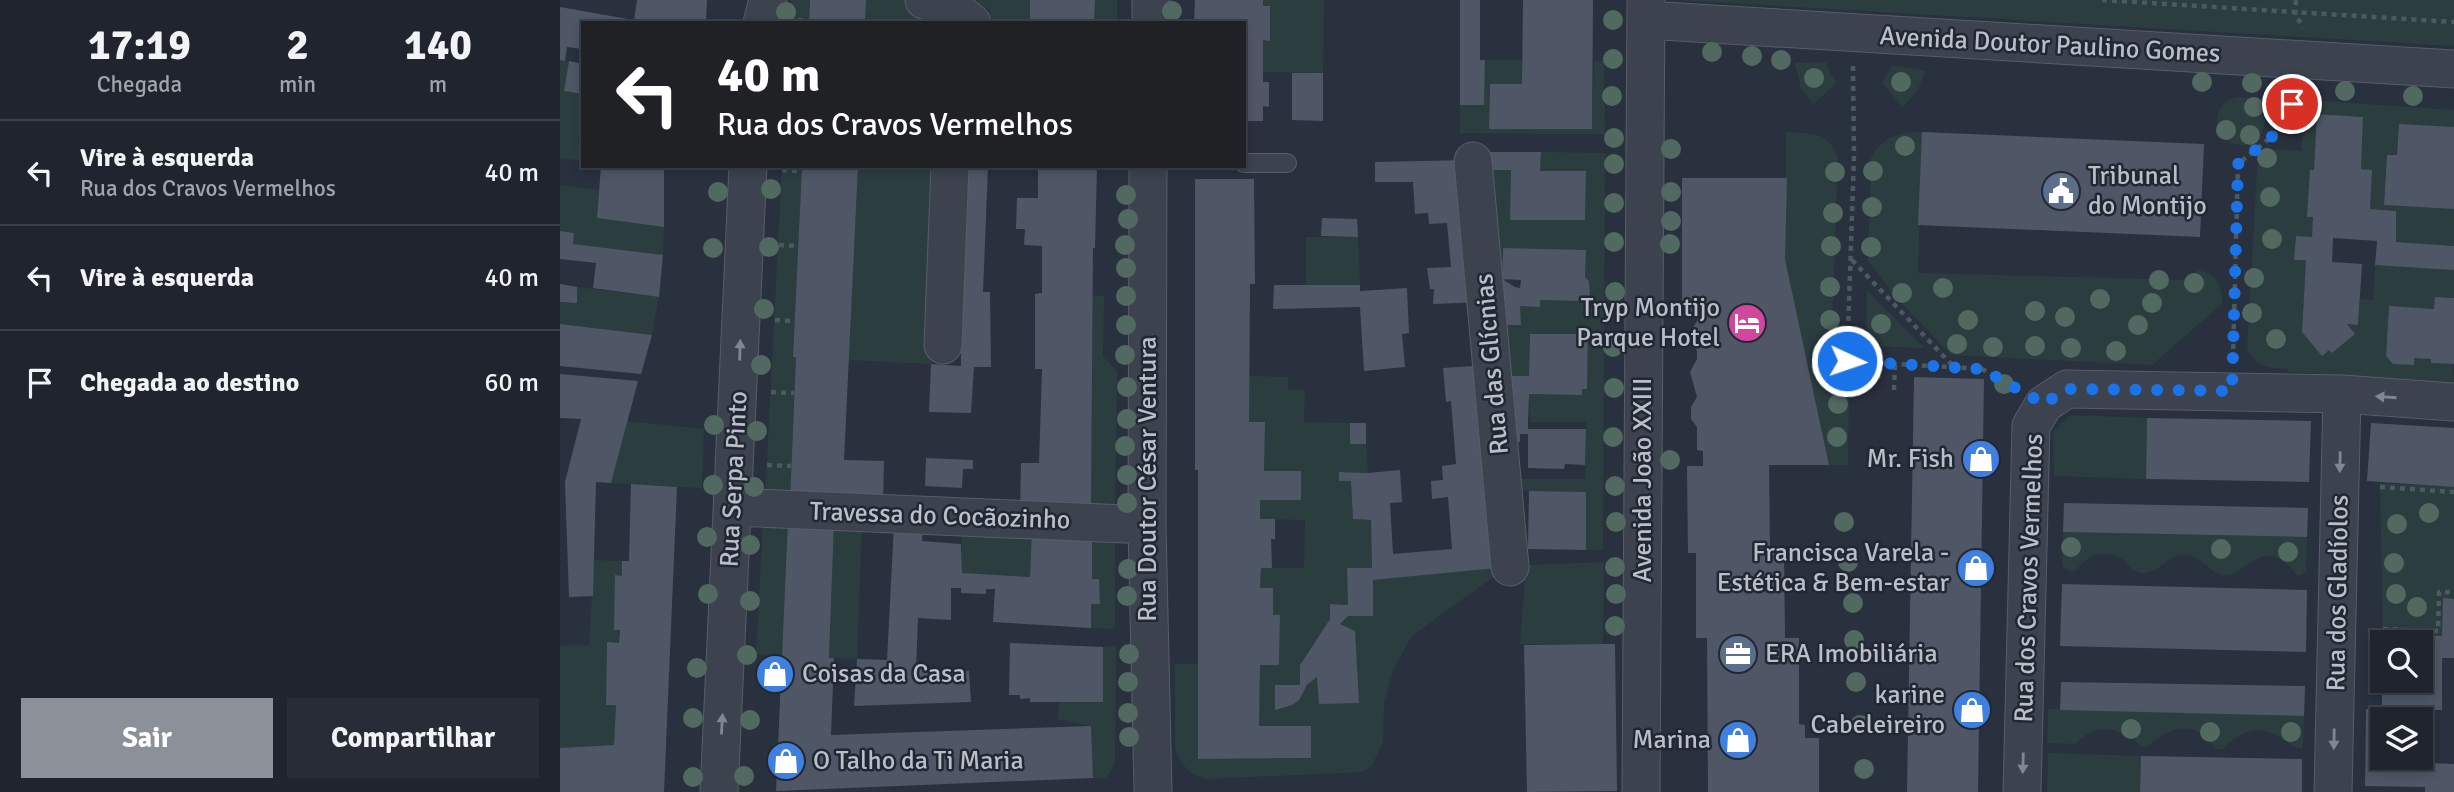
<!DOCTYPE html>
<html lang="pt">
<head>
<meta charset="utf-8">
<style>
  body { margin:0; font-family:Signika,sans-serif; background:#272c36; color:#f1f3f6; height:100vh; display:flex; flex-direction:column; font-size:26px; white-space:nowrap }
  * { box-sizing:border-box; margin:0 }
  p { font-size:23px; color:#a1a4aa }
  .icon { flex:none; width:38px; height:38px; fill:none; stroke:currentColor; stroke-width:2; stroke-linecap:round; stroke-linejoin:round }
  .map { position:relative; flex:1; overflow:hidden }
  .side { display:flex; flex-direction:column; background:#1f242e; width:560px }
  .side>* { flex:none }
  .guide { position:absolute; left:21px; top:21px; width:665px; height:147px; border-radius:0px; box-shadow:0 4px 10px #0003,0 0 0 2px #3c414a; background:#202124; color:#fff; overflow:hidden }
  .buttons { position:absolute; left:1810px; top:630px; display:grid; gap:14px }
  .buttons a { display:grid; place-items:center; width:63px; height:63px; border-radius:0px; background:#1f242e; box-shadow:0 4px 10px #0003,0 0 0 2px #3c414a; font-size:35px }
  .pin { position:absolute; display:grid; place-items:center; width:60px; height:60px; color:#fff; margin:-30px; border:4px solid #fff; border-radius:50%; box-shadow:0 2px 7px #0007 }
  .me { position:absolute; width:77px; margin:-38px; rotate:93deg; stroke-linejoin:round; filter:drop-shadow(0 0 5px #0008) }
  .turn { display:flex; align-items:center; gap:24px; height:147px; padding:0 21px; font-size:32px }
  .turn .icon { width:91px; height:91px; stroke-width:2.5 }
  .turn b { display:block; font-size:49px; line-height:60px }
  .eta { display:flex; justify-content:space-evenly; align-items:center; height:119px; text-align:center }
  .eta b { font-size:42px; font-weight:800; line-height:49px }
  .button { display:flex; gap:14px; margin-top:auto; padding:14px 21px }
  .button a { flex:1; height:80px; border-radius:0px; background:#8c9099; color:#fff; font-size:28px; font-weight:800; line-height:80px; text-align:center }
  .button a+a { background:#272c36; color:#f1f3f6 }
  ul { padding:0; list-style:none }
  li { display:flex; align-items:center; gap:21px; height:105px; padding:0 21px; border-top:2px solid #3c414a }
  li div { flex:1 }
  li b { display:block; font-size:26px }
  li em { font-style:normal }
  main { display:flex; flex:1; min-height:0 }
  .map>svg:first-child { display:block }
  .green { fill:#2c3d40 }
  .building { fill:#4f5766; fill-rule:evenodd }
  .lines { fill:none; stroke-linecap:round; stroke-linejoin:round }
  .lane-casing { stroke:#575e69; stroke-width:20 }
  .street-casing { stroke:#575e69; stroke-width:39 }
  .path { stroke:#4b5a5e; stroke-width:4.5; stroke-dasharray:5 5; stroke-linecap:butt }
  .lane { stroke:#3d434e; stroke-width:18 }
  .street { stroke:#3d434e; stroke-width:37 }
  .tree { fill:#526961 }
  .oneway { fill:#818792 }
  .route { stroke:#1a73e8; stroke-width:12; stroke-dasharray:0 21.6 }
  .labels { text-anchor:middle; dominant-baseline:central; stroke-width:5; stroke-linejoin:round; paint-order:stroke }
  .street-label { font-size:26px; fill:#b9bec9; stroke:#212833 }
  .poi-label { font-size:26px; fill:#b9bec9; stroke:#212833; text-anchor:end }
</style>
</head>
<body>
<main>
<section class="side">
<div class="eta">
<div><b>17:19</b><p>Chegada</p></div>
<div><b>2</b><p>min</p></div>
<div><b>140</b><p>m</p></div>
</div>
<ul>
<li><svg class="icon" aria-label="left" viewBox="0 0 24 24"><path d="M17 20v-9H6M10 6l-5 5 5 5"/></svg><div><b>Vire à esquerda</b><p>Rua dos Cravos Vermelhos</p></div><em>40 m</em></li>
<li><svg class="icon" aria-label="left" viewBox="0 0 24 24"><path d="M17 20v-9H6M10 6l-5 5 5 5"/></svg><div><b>Vire à esquerda</b></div><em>40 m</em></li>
<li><svg class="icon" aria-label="arrive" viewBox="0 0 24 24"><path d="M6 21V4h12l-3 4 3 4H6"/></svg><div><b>Chegada ao destino</b></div><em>60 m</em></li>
</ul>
<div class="button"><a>Sair</a><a>Compartilhar</a></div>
</section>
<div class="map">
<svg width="1894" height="792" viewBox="0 0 1894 792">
  <rect width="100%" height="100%" fill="#29303e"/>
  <path class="green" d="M231,0H250L249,23H230Z
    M306,0H343L387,16V23H305Z
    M417,0H470V23H432L430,10L417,2Z
    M535,0H557V23H534Z
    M703,0H764L763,73L703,72V40H710V7L703,6Z
    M1118,0H1894V46Z
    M0,60L9,61L4,91L23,94V120L18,141L23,142V161L0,158Z
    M925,60H963L962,84H930L929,129H1032L1034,61H1044L1045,134L900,133V105H924Z
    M1266,62L1271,75L1277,82L1254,104L1241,89L1235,63Z
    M1332,65L1365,71L1358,90L1343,107L1322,83Z
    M1657 121a24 24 0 1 1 48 0a24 24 0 1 1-48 0Z
    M1745,100L1894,110V127L1839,124L1837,155H1827L1824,204L1894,209V246L1836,242V211L1810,209L1812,170L1801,169L1803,117L1758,114L1754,170H1750L1748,217H1753L1752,237L1736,236L1734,259L1746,260L1742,332L1762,355L1769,350L1772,353L1795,334L1787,324L1798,325L1800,299L1813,300L1815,265L1894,270V298L1875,297L1874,309L1829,307L1826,356L1834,364L1854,358L1871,359L1872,363L1893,364L1894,382L1730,372L1727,369C1709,368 1696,367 1687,349L1697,169C1704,144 1720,150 1741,151Z
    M1226,132C1252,134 1267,130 1278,157L1270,381L1289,383L1288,465H1269L1225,259Z
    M1362,132L1358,273L1626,280L1639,270C1659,276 1660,284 1663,303L1592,365L1391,355L1336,297L1308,261L1311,158C1322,136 1339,133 1362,132Z
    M981,152L1045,153L1043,550H1026V492L959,491L958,479H1025L1026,422H970L969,394L1022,395V389H1027L1028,334H970L969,376H938L934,325L960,306L980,307V300L1020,301L1030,296L1029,281L1025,277L1026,251L943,248L942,279L920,170H951L950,220H1025L1026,172L980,171Z
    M222,166H242L233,357H236L230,501L205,498Z
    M298,166H380L371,364L288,360Z
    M0,185L39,190L37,218L104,227L103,255L13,244L14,233L0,231Z
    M746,237H798L800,285H746Z
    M17,287L99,297L92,335L0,324V302L16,303Z
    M1307,290L1364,348L1306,346Z
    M533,295L544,296L543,356L557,371L555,513L531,514Z
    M689,376L728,377V390H745L744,422L790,423L791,444H806L808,473L779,472V480L791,481L793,519L811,520L812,568H787L788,605L770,604V619L740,664V685H716L715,709C748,702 735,694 757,677L798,703L795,631L780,624L788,616H813V580L947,567L852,636L834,668L824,702L823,741L812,766L802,772L646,779C630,775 620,765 615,749V664H638V759L750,758V727L699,726L700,665H719L720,616L713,615V588H700L701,568H744L745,520L700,519V500H741V471H704L705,422H689Z
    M1510,415L1587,418L1586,479L1494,476L1493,432Z
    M67,421L144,429L142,488L51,483Z
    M1820,483L1894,487V599H1883L1882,636L1823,635Z
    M228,520L222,656L196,654L203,521Z
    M274,522L302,523L297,659L269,658Z
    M402,527L472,530L470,577L402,573Z
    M532,532L555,533V629L531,628V604H540L539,580L532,579Z
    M1503,532L1747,537L1746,572L1738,576C1733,571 1728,564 1723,561C1695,544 1684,577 1664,575C1647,574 1643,553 1621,555C1605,557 1599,574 1583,573C1573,573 1569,565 1562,559C1545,548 1525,555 1516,571L1511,572L1502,566Z
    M34,560L62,561V576L55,575L59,643H47L46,705H56L54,745L0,748V646L29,645Z
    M1044,562L1043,644H960L966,565Z
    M556,646L555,764L546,778H533L531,726L498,719L499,702L543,701V647Z
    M1488,709L1744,716L1743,749C1732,748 1727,741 1718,736C1694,723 1680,733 1662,749H1655C1638,718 1609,726 1587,747H1583C1559,727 1539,721 1515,744L1487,743Z
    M1488,753L1581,756L1580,792H1487Z"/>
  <path class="building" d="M77,0H147L146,23H86L74,21Z
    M250,0H306L305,23H249Z
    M470,0H535L534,23H470Z
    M635,0H703V6H710V41L703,40V82H709V107L703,106V121H684V23H634Z
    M900,0H920V60H925L924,105H900Z
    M963,0H1033L1032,129H929L930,84H962Z
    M0,7L79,21V23H23V49L7,47L5,61L0,60Z
    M9,61L23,64V94L4,91Z
    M732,73H763V121L732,120Z
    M1757,114L1803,117L1801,169L1812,170L1810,209L1836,211V242L1894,246V270L1876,269L1815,265L1817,241L1773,238L1772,262L1802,264L1798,325L1787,324L1795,334L1772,353L1769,350L1762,356L1742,332L1746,260H1734L1736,236L1752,237L1753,217H1747L1750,170H1754Z
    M1839,124L1894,127V209L1824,205L1827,155H1837Z
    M1362,132L1644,144L1640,237L1358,225Z
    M919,152H981L980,171H1026L1025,220H950L951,170H920Z
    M909,160L922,302L873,304L874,289H870L867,268L891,267L887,223L869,224L868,213L855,214L853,182H815V162Z
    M41,166H104V227L37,218Z
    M242,166H298L284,460L324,461L323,505L230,501L236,357H233Z
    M400,166H428L423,292H430L431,367H414L411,413L369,412L371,364L401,366Z
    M478,166H537L535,248H533L531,514L460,509L461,463H479L482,369H475V294L482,293V246L464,245L465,229H456L457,198H478Z
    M1122,178H1227L1225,259L1269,465H1209L1210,552H1224L1225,638H1239V724L1245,725V738H1259V792H1148L1147,638H1136V553H1128L1127,466H1143V451L1137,450V427L1131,419V407L1137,397L1130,372L1137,359V351L1131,343V331L1137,321V316H1122Z
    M635,179H694L695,284H690L689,422H705L704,471H741V500H700V519H715V539H711L712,568H701L700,588H713V615H720L719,665H700L699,726H751V758L638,759V470H635Z
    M762,218L797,219L798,237L761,236Z
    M0,231L14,233L13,244L103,255L99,297L33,288L36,263L0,259Z
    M943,248L1026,250L1025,277L1029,281L1030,296L1020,301L980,300V307L960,306L961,325H934L939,277L955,287L960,288L961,280L942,279Z
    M0,284L17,287V303L0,302Z
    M714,285H800V291L847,288L849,333L842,334L845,367L804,371L800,307L713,309Z
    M1875,297L1894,298V364L1871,363V359L1854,358V365L1833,364L1826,356L1829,306L1874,309Z
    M0,324L92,335L81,374L0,366Z
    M970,334H1028L1027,389H1022V395L969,394L968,422V429H1026L1025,465L1005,464L1004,469L968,468V434H960V442H954L938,376H969Z
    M928,365L947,567L813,580V616H788L780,624L795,631L799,703L759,704L757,677L747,685L739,700L732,705L715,710V685H740V665L770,619V604L788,605L787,568H812L811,520L793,519L791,481H779V472L808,473L840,470L842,502L830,503L833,554L892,549L888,497L872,499L871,481L883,480L882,466L896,464L891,401L886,402L883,368Z
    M0,374L78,381L51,483L36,482L33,596L9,597L5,482L21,419L0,418Z
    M1354,377L1424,379L1418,792H1347Z
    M1587,418L1751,421L1749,482L1586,479Z
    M790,423H806V444H790Z
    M1811,423L1894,428V487L1807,481Z
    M366,458L413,460V469H403L402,488L365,486Z
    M71,484L117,487L104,792H0V748L54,745L56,705H46L47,642L59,643L60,630H54L55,575L62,576V561H69Z
    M969,491L1026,492V550L968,549Z
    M1504,503L1748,508L1747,537L1503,532Z
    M228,520L274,522L269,658H274L271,735L531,726L533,778L216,791Z
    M334,524L363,525L362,541L401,544L402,573L470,577L472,530L532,532V579H539L540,604H531V628L433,622L435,589H426V594L401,593V588H391V620L358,618L356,669L409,671L411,702L294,706L297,659L327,660Z
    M1502,584L1747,590L1746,652L1500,646Z
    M1883,598L1894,599V658H1882V710H1866V763L1894,764V792H1865V787L1805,786L1806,709L1822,710V681H1860V642H1823V635L1882,636ZM1822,719H1860V758H1822Z
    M450,643L543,647V702H470V698L460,699V695H449Z
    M1043,644H1055L1057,791L967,792L964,645Z
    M1501,682L1745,686L1744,716L1500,710Z
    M1581,756L1742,759V792H1580Z"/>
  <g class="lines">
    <defs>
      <path id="lane" d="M684,163H727"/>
      <path id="street" d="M364,0L397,11L412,23
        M1086,20L1894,69
        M202,23L208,0
        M591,23V0
        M913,161L950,567
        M588,166L587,525L593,792
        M383,345L390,166
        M173,507L587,525
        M159,792L188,166
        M1081,792L1086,0
        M1462,792L1471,426L1484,404L1507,389L1782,394L1894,402
        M1773,792L1782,394"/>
    </defs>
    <use href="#lane" class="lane-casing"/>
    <use href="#street" class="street-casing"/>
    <path class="path" d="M1542,0L1894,22
      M1736,0L1735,16L1741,23L1742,28
      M238,20L249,21
      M1293,66L1294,157L1287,361L1422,369L1454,387
      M222,170L242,171
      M219,245L238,246
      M1292,260L1392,365
      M215,320L235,321
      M1673,359L1678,164L1725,126L1736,94
      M1334,390L1335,364
      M211,392L234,393
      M207,465L231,466
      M1820,487L1894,492
      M1823,629L1878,631L1879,592H1894"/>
    <use href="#lane" class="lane"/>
    <use href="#street" class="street"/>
  </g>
  <g class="tree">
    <circle cx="612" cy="11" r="10"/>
    <circle cx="226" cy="12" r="10"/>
    <circle cx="1053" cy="20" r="10"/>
    <circle cx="1152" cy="52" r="10"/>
    <circle cx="1192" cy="56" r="10"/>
    <circle cx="1053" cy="59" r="10"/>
    <circle cx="1221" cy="60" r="10"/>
    <circle cx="1254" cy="78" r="10"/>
    <circle cx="1341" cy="82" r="10"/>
    <circle cx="1642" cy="82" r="10"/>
    <circle cx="1692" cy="83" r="10"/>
    <circle cx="1785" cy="91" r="10"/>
    <circle cx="1052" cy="96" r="10"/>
    <circle cx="1853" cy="96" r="10"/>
    <circle cx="1694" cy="107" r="10"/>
    <circle cx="1666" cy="130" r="10"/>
    <circle cx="1690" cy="135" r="10"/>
    <circle cx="1054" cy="138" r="10"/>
    <circle cx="1345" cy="146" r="10"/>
    <circle cx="1111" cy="149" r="10"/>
    <circle cx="1707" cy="158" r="10"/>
    <circle cx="1054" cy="164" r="10"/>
    <circle cx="1313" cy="171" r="10"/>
    <circle cx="1275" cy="172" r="10"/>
    <circle cx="211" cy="189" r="10"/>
    <circle cx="158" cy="192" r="10"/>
    <circle cx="1111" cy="192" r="10"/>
    <circle cx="566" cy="195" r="10"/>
    <circle cx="1710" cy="197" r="10"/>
    <circle cx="1054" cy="203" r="10"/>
    <circle cx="1312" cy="207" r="10"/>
    <circle cx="1273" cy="213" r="10"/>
    <circle cx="568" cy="219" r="10"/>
    <circle cx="1111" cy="221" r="10"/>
    <circle cx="1712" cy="239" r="10"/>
    <circle cx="1054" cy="242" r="10"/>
    <circle cx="1110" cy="244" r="10"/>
    <circle cx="565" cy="245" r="10"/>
    <circle cx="1271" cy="246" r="10"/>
    <circle cx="209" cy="247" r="10"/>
    <circle cx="1311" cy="247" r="10"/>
    <circle cx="153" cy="248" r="10"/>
    <circle cx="566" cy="268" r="10"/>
    <circle cx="1694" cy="278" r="10"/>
    <circle cx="1599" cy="280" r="10"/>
    <circle cx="1634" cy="283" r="10"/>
    <circle cx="1270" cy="287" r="10"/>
    <circle cx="1383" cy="288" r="10"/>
    <circle cx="1055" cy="292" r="10"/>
    <circle cx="1342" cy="293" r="10"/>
    <circle cx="566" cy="296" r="10"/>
    <circle cx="1540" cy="299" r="10"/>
    <circle cx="1592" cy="303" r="10"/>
    <circle cx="204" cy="309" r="10"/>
    <circle cx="1475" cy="311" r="10"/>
    <circle cx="1692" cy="313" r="10"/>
    <circle cx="1505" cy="317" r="10"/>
    <circle cx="1270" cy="320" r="10"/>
    <circle cx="1408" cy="320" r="10"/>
    <circle cx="1321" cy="324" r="10"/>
    <circle cx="566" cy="325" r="10"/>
    <circle cx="1578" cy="325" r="10"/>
    <circle cx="1716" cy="339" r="10"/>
    <circle cx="1397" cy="344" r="10"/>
    <circle cx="1475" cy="346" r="10"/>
    <circle cx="1053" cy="347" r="10"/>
    <circle cx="1433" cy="347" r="10"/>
    <circle cx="1511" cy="348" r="10"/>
    <circle cx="1556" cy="351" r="10"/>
    <circle cx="565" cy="355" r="10"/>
    <circle cx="1268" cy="360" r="10"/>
    <circle cx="201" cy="365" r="10"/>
    <circle cx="1444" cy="384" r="10"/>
    <circle cx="567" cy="387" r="10"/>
    <circle cx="1054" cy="388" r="10"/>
    <circle cx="1278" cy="404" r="10"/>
    <circle cx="567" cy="419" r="10"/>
    <circle cx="154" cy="425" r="10"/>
    <circle cx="197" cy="431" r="10"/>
    <circle cx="1053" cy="437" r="10"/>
    <circle cx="1277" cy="437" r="10"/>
    <circle cx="565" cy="446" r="10"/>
    <circle cx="1110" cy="460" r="10"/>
    <circle cx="567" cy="475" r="10"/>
    <circle cx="153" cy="485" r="10"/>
    <circle cx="1055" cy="486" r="10"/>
    <circle cx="194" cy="487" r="10"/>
    <circle cx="567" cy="503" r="10"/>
    <circle cx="1869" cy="513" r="10"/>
    <circle cx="1056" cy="522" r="10"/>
    <circle cx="1284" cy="522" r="10"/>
    <circle cx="1837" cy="524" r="10"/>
    <circle cx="147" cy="537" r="10"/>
    <circle cx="190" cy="545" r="10"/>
    <circle cx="1511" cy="547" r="10"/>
    <circle cx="1661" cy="549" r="10"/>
    <circle cx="1728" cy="552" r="10"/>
    <circle cx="1288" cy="562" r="10"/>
    <circle cx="1834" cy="563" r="10"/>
    <circle cx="1055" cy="567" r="10"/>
    <circle cx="568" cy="569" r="10"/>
    <circle cx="148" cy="594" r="10"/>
    <circle cx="1056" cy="594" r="10"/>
    <circle cx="1836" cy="594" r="10"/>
    <circle cx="567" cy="596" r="10"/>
    <circle cx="190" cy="601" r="10"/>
    <circle cx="1293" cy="603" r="10"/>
    <circle cx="1857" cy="607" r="10"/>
    <circle cx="1055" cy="626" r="10"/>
    <circle cx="1294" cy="640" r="10"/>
    <circle cx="569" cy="654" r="10"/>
    <circle cx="187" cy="655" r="10"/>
    <circle cx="137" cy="668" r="10"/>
    <circle cx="568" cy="682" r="10"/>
    <circle cx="1296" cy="682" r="10"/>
    <circle cx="568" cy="713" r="10"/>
    <circle cx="133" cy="718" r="10"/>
    <circle cx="190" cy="720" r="10"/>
    <circle cx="1300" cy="725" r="10"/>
    <circle cx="1571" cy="729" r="10"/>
    <circle cx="1650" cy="732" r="10"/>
    <circle cx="1731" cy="732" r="10"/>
    <circle cx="569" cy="737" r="10"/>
    <circle cx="1304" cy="769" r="10"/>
    <circle cx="184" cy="776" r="10"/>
    <circle cx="133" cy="777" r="10"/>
  </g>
  <defs><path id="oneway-solid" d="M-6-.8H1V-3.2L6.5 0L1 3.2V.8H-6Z" transform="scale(1.75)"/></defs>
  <g class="oneway">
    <use href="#oneway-solid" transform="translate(180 350) rotate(-88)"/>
    <use href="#oneway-solid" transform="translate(1826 397) rotate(-176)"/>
    <use href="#oneway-solid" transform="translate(1780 462) rotate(91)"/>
    <use href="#oneway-solid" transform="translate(162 724) rotate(-87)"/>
    <use href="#oneway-solid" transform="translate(1774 739) rotate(91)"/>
    <use href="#oneway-solid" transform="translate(1463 763) rotate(92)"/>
  </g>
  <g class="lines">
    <path class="route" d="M1287,361L1422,369L1484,404L1507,389L1672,391L1678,164L1725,126L1732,104"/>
  </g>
  <defs>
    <symbol id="civic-disc" viewBox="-11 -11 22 22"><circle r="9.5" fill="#5c6f8a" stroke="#212833"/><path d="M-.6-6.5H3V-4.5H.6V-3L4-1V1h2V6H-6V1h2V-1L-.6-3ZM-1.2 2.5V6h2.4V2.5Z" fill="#fff"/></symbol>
    <symbol id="hotel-disc" viewBox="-11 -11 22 22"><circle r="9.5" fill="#d1479c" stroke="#212833"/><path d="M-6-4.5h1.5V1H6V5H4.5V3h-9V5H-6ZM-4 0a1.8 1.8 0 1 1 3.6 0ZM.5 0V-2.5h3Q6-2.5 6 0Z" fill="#fff"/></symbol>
    <symbol id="shop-disc" viewBox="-11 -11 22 22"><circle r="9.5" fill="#3f7fe0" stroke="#212833"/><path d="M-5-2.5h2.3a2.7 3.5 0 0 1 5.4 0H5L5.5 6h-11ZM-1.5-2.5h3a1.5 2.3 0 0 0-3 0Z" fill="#fff"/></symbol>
    <symbol id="office-disc" viewBox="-11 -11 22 22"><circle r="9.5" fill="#5c6f8a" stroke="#212833"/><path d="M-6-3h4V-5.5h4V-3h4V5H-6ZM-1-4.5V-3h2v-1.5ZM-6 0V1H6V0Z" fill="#fff"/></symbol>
  </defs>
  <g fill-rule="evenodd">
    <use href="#civic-disc" x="1479" y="169" width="44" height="44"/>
    <use href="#hotel-disc" x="1165" y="301" width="44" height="44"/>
    <use href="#shop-disc" x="1399" y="437" width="44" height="44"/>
    <use href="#shop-disc" x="1394" y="546" width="44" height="44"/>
    <use href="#office-disc" x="1156" y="632" width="44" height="44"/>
    <use href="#shop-disc" x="193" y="652" width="44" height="44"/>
    <use href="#shop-disc" x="1390" y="688" width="44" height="44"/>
    <use href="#shop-disc" x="1156" y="718" width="44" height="44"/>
    <use href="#shop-disc" x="204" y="739" width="44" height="44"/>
  </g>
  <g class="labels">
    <g class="street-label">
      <text transform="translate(1490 45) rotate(3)">Avenida Doutor Paulino Gomes</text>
      <text transform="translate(932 364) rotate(-95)">Rua das Glícnias</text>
      <text transform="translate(174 479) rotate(-87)">Rua Serpa Pinto</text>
      <text transform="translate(588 479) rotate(-90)">Rua Doutor César Ventura</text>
      <text transform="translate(1083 480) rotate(-90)">Avenida João XXIII</text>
      <text transform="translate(380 516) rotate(2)">Travessa do Cocãozinho</text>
      <text transform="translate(1469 578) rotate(-88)">Rua dos Cravos Vermelhos</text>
      <text transform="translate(1778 593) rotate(-89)">Rua dos Gladíolos</text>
    </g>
    <g class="poi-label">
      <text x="1528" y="176" text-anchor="start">Tribunal<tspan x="1528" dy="30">do Montijo</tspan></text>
      <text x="1160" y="308">Tryp Montijo<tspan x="1160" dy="30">Parque Hotel</tspan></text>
      <text x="1394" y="459">Mr. Fish</text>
      <text x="1389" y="553">Francisca Varela -<tspan x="1389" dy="30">Estética &amp; Bem-estar</tspan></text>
      <text x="1205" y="654" text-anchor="start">ERA Imobiliária</text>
      <text x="242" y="674" text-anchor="start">Coisas da Casa</text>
      <text x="1385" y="695">karine<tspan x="1385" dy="30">Cabeleireiro</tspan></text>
      <text x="1151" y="740">Marina</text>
      <text x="253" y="761" text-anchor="start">O Talho da Ti Maria</text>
    </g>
  </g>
</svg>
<div class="buttons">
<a><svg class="icon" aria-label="search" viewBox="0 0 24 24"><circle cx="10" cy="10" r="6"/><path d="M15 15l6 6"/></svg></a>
<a><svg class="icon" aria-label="layers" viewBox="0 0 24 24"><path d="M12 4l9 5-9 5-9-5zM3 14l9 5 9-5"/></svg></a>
</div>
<div class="pin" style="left:1732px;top:104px;background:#d93025"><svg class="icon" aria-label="arrive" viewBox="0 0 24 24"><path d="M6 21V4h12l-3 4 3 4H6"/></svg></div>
<svg class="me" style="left:1287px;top:361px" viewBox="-20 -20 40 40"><circle r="17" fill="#1a73e8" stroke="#fff" stroke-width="3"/><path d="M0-11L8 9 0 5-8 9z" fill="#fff"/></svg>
<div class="guide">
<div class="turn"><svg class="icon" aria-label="left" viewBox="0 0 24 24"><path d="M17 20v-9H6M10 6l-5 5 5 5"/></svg><div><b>40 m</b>Rua dos Cravos Vermelhos</div></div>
</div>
</div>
</main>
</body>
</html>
